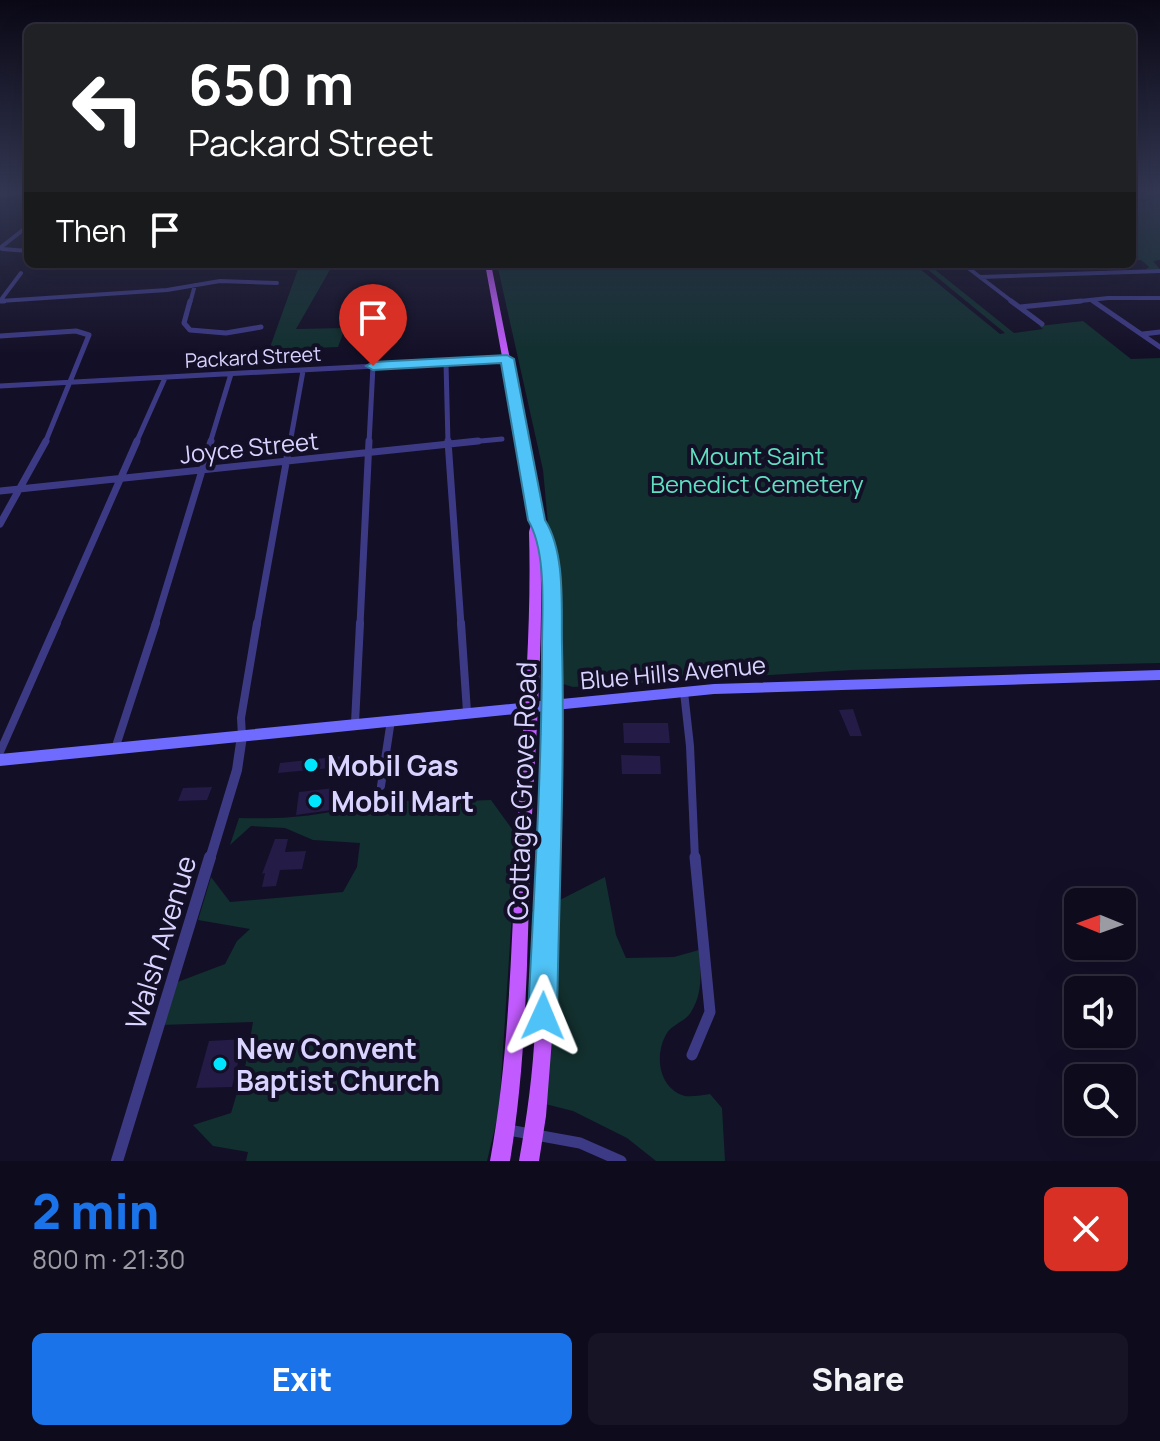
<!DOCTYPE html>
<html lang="en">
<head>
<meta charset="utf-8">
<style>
  body { margin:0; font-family:Manrope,sans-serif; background:#171425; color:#f1f3f6; height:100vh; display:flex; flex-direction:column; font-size:30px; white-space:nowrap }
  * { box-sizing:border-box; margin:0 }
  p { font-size:26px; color:#9b9ba3 }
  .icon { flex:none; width:44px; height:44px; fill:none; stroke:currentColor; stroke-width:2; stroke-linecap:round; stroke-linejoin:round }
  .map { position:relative; height:1161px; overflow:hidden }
  .drawer { display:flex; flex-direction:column; background:#0e0b1c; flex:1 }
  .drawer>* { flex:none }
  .top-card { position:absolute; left:24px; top:24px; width:1112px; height:244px; border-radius:12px; box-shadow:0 8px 32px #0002,0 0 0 2px #2e2b3b; background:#202124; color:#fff; overflow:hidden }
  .needle { width:52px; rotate:271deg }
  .tools { position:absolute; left:1064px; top:888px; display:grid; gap:16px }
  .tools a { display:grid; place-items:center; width:72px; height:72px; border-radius:12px; background:#0e0b1c; box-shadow:0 8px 32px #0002,0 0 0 2px #2e2b3b; font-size:40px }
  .pin { position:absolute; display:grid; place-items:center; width:68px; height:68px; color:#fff; margin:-82px -34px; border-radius:50% 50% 50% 0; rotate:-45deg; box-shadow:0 0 8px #0007 }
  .pin .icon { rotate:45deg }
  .me { position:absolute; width:88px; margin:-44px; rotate:1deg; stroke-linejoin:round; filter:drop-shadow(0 0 6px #0008) }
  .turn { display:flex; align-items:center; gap:28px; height:168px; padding:0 32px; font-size:36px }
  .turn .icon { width:104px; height:104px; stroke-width:2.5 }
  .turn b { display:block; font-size:56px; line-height:68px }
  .then { display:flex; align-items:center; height:76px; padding:0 32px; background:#0003; gap:16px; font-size:30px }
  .round { display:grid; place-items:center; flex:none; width:84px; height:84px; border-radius:12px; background:#171425 }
  .head { display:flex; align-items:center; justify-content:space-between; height:136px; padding:0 32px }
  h1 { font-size:48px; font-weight:800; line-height:60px; color:#1a73e8 }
  .button { display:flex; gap:16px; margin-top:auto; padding:16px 32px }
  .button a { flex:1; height:92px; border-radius:12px; background:#1a73e8; color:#fff; font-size:32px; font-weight:800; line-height:92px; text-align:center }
  .button a+a { background:#171425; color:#f1f3f6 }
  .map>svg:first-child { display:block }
  .green { fill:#12302f }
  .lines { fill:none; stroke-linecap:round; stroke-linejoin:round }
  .stream { stroke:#0a1f44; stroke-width:2 }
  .building { fill:#241b47 }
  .minor-far4 { stroke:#3d3a85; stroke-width:4 }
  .minor-far3 { stroke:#3d3a85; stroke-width:5 }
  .minor-far2 { stroke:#3d3a85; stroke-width:7 }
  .minor-far1 { stroke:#3d3a85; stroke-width:8 }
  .minor { stroke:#3d3a85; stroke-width:11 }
  .tertiary-far1 { stroke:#3d3a85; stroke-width:10 }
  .tertiary { stroke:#3d3a85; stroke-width:12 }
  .secondary { fill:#6f6bff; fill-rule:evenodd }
  .primary { fill:#c25bff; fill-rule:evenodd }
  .route { fill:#4fc3f7; stroke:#337fa1; stroke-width:2 }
  .poi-dot { fill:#00e5ff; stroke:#130f26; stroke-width:3 }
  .labels { text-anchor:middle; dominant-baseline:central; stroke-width:8; stroke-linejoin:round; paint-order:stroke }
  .far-street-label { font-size:20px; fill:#d9d4ff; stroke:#130f26 }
  .street-label { font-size:24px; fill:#d9d4ff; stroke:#130f26 }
  .park-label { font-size:24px; fill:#5fe0c0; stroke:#130f26 }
  .near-poi-label { font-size:28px; font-weight:bold; fill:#d9d4ff; stroke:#130f26; text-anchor:start }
  .near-street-label { font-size:28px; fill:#d9d4ff; stroke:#130f26 }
</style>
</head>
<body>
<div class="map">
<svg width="1160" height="1161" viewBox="0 0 1160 1161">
  <rect width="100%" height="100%" fill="#130f26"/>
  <path class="green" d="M1132,193H1160V260L1153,261L1160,269H1146L1149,267L1141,260H1132Z
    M497,264H914L1000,334L1005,333L921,264H928L1014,333L1043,329L1039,326L1083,321L1131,359L1160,358V663L852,670L573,687L563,684L543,470Z
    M331,268L296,329L345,328L338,347L269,350L298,269Z
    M391,795L423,806L448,796L464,801L491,800L517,836L499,1111L487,1161H246L248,1152L213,1146L193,1125L231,1113L246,1063L253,1022L160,1025L175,983L225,964L237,941L250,929L198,920L211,877L230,902L343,892L357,867L360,843L313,840L285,828L251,826L230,845L239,818C294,820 338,814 391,795Z
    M605,877L616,935L626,958L674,957L699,950C701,970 703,994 691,1012C686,1021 673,1024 667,1033C654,1054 658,1088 685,1096C692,1097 703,1095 710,1094L722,1108L725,1161H656L627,1138L573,1111L537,1102L546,907Z"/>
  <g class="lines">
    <path class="stream" d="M1132,202L1160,197"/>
  </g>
  <path class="building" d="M853,709L862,736H850L839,710Z
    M623,723H668L670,743H624Z
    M621,755L660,756L661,774H622Z
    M343,756L342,767L278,773L280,763Z
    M212,787L207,800L178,801L183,788Z
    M334,788L332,810L296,815L299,792Z
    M275,839H288L285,852L306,851L302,869L280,870L276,886L262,887L265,873L262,874Z
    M244,1039L232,1087L196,1088L209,1041Z"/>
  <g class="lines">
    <path class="minor-far4" d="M0,195L28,193
      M0,248L28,226
      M2,249L28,251
      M963,264L1014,303
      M980,277L1160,271
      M1092,300L1096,303
      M0,301L167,290L220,281L277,283
      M0,301L21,273
      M190,303L195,285
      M1062,303L1108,298H1160"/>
    <path class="minor-far3" d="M0,301H4
      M190,301L184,323L190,330L226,333L261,327
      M1011,301L1042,324
      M1093,301L1160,347
      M1020,307L1081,301
      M1143,334L1160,332
      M0,336L76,331L89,335L45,443
      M446,363L448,443
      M0,386L507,359
      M136,443L165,378
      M210,443L231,374
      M290,443L303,371
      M369,443L373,366L383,325
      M459,443L502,439"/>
    <path class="minor-far2" d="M448,441L461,625
      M0,491L478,441
      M0,524L46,441
      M56,625L137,441
      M155,625L211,441
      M257,625L290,441
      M360,625L369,441"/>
    <path class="minor-far1" d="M461,623L467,712
      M684,692L690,746L695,859
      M355,723L360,623
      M242,736L241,718L257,623
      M115,749L156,623
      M0,752L57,623
      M381,786L391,720"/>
    <path class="minor" d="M692,1055L710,1012L695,857
      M508,1130L580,1143L621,1161"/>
    <path class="tertiary-far1" d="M210,859L237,770L242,736"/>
    <path class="tertiary" d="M117,1161L210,857"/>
    <path class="secondary" d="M1160,670V680L714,694L0,766V754L714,684Z"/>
    <path class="primary" d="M485,264H491L542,520C554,550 557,580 559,612L553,1026L546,1116L539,1161H519C527,1117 533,1073 535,1028C540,951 538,873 541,796C544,716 558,619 540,541C544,638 536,735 531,833C527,943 528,1052 510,1161H490C510,1053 511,944 517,835C522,734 532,633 529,532L532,520Z"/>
  </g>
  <linearGradient id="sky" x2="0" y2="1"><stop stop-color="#0a0815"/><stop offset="0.54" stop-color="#333752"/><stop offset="1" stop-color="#333752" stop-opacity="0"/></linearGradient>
  <rect width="1160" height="355" fill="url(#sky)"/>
  <path class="route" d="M507,355L514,359L545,520C566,554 561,607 562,645C565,769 559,893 557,1016L553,1027L543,1031L533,1027L528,1016C534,893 542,769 542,646C542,609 547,552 528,520L501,363L373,370L366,366L373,362Z"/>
  <g class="poi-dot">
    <circle cx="311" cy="765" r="8"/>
    <circle cx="315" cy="801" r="8"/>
    <circle cx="220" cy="1064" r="8"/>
  </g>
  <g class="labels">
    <g class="far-street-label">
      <text transform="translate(253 357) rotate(-3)">Packard Street</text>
    </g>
    <g class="street-label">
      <text transform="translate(249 447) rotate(-6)">Joyce Street</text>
      <text transform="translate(673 672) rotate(-5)">Blue Hills Avenue</text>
    </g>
    <g class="park-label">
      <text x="757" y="455">Mount Saint<tspan x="757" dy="28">Benedict Cemetery</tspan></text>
    </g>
    <g class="near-poi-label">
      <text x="327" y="765">Mobil Gas</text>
      <text x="331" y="801">Mobil Mart</text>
      <text x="236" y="1048">New Convent<tspan x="236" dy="32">Baptist Church</tspan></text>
    </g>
    <g class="near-street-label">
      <text transform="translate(521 791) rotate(-88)">Cottage Grove Road</text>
      <text transform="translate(160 942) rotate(-73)">Walsh Avenue</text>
    </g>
  </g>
</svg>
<div class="tools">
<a><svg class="needle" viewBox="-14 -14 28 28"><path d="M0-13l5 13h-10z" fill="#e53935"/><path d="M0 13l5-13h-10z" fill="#9b9ba3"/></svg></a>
<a><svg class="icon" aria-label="sound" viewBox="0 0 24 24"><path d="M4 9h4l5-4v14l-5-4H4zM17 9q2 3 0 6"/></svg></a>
<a><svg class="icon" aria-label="search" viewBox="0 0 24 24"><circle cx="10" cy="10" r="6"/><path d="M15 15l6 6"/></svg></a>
</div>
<div class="pin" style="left:373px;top:366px;background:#d93025"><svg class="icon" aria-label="arrive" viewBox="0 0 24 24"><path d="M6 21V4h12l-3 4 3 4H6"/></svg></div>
<svg class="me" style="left:543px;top:1016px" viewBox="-20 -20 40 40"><path d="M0-17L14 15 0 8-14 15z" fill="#4fc3f7" stroke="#fff" stroke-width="4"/></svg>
<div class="top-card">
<div class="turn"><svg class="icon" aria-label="left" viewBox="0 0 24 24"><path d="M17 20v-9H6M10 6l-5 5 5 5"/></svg><div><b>650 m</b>Packard Street</div></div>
<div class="then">Then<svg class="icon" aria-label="arrive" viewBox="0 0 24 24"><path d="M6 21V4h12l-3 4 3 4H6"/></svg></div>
</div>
</div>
<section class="drawer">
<div class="head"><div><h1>2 min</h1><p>800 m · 21:30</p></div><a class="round" style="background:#d93025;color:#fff"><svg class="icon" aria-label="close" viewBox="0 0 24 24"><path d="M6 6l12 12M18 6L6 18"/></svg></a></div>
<div class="button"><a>Exit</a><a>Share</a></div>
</section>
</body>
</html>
